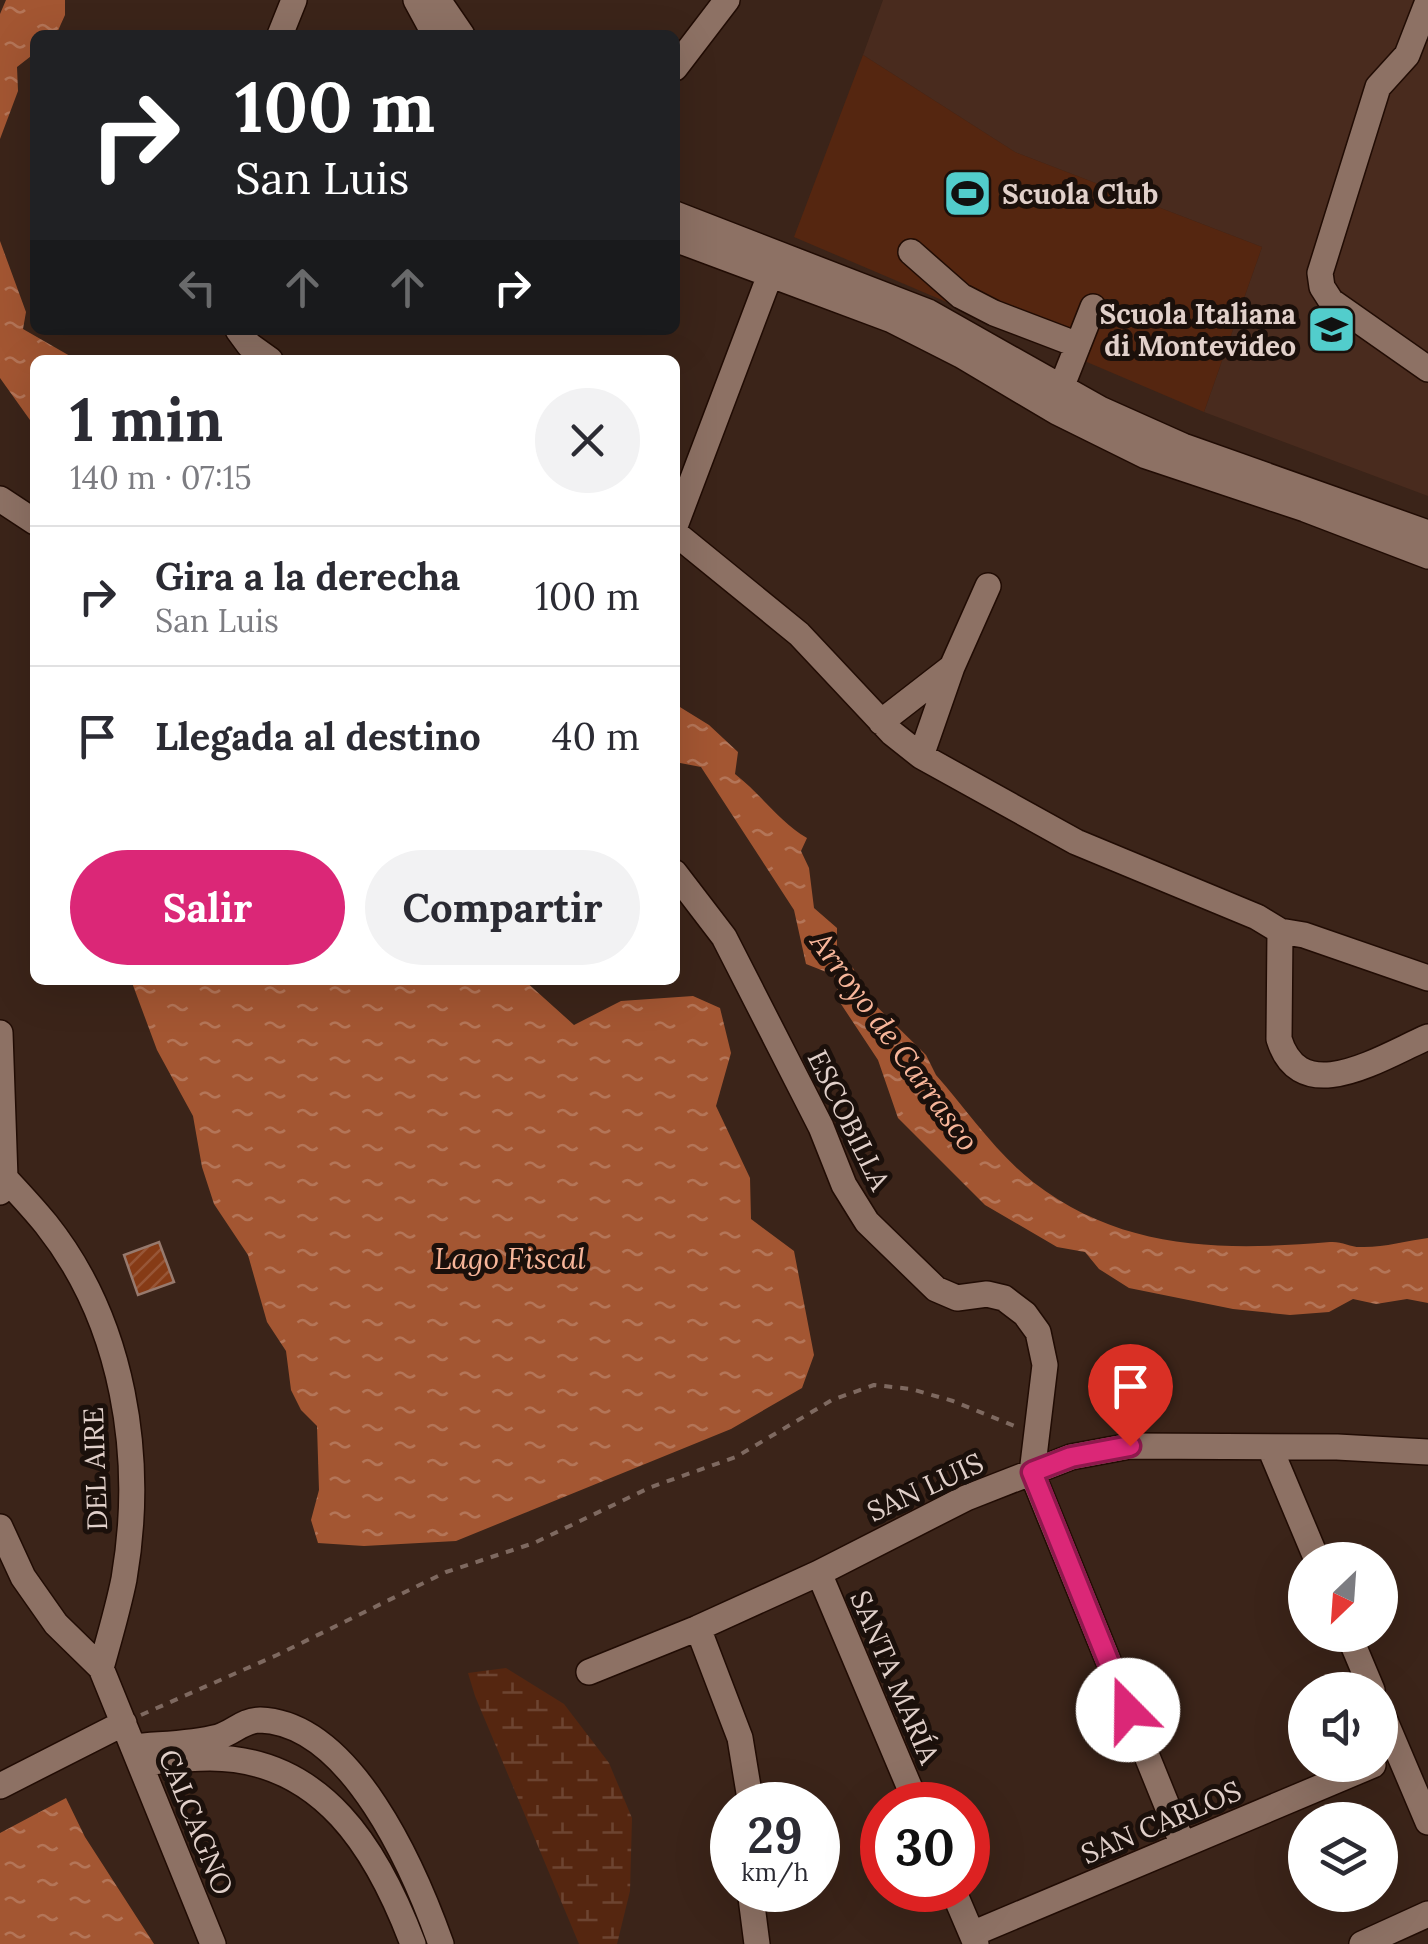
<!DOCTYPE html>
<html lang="es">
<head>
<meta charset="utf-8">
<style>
  body { margin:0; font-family:Lora,serif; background:#f2f2f3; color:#2b2b33; height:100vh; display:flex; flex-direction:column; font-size:38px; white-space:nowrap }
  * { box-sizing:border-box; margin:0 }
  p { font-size:32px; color:#7c7c81 }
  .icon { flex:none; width:55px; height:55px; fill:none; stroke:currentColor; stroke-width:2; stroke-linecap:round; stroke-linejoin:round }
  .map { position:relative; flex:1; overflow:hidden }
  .drawer { position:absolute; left:30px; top:355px; width:650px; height:630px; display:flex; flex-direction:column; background:#fff; border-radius:15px; box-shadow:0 10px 40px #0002 }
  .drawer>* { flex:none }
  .top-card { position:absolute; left:30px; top:30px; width:650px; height:305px; border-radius:15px; box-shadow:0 10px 40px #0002; background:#202124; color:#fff; overflow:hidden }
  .needle { width:65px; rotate:205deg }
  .controls { position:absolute; left:1288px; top:1542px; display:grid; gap:20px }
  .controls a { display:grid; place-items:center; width:110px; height:110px; border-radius:50%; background:#fff; box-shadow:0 10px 40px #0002; font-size:50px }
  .speed { position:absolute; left:710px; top:1782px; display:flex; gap:20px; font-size:50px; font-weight:700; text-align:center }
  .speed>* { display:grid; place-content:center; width:130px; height:130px; border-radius:50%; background:#fff; box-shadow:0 10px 40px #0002; line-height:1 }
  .speed small { font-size:25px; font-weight:400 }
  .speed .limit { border:15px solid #d22; background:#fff; color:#111 }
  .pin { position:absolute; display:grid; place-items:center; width:85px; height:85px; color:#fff; margin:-102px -42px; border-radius:50% 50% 50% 0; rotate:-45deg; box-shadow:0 0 10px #0007 }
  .pin .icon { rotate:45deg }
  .me { position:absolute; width:110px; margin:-55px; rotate:338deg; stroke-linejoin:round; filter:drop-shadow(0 0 8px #0008) }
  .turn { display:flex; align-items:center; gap:35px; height:210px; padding:0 40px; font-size:45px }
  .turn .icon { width:130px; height:130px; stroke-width:2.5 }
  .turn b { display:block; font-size:70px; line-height:85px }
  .lanes { display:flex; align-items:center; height:95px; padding:0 40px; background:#0003; justify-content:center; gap:50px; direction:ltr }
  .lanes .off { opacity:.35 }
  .round { display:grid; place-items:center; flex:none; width:105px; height:105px; border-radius:52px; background:#f2f2f3 }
  .summary { display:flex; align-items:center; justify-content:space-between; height:170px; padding:0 40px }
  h1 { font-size:60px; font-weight:800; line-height:75px }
  .primary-button { display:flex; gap:20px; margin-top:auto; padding:20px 40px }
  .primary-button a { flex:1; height:115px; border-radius:60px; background:#db2777; color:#fff; font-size:40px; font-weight:800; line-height:115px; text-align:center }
  .primary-button a+a { background:#f2f2f3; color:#2b2b33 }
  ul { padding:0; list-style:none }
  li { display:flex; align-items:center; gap:30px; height:140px; padding:0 40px; border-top:2px solid #e1e1e2 }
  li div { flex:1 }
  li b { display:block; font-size:38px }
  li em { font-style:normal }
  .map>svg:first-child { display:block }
  .built { fill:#492b1e }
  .wetland { fill:url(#wetland-marsh) }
  .pitch { fill:#552610 }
  .water { fill:url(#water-ripples) }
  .building { fill:url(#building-hatch); stroke:#977a6e; stroke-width:2.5 }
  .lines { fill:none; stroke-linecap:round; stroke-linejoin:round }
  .minor-casing { stroke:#210c04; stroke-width:28 }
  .path { stroke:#7e6960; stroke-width:4; stroke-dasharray:8 8; stroke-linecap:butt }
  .minor { stroke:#8d7164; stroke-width:25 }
  .route-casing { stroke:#8e194d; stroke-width:25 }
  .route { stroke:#db2777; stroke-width:18 }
  .labels { text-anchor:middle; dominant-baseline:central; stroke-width:10; stroke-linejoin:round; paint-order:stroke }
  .poi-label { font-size:28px; font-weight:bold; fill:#e1d0ca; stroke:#1b100b; text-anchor:start }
  .street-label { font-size:28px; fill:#e1d0ca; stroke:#1b100b }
  .water-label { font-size:30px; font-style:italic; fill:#f8b69a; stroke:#1b100b }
</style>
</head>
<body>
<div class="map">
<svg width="1428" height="1944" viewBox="0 0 1428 1944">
  <defs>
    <pattern id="wetland-marsh" width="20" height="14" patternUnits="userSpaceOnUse" patternTransform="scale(2.5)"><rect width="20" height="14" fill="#552610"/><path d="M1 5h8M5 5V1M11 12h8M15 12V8" fill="none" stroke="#6d4431"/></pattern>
    <pattern id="water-ripples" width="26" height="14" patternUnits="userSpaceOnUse" patternTransform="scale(2.5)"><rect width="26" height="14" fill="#a35632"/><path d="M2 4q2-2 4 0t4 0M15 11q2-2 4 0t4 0" fill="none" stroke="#b47558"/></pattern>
    <pattern id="building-hatch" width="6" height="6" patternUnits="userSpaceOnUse" patternTransform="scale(2.5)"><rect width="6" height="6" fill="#863b16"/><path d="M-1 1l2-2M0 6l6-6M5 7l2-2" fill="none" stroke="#975637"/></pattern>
  </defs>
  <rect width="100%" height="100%" fill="#3b2419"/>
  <path class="built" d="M883,0H1428V496L1204,412L1262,247L1015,152L863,55Z"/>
  <path class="wetland" d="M506,1668L564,1704L609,1763L632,1818L630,1891L617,1944H579L475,1696L468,1673Z"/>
  <path class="pitch" d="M863,55L1015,152L1262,247L1204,412L794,237Z"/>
  <path class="water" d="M6,0H65V15L56,35H35V53L17,67L18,91L0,139V14Z
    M0,241L26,312L23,329L77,360H35V427L0,378Z
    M675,704L709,725L738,752L735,774C761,794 778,821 807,838L801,851L809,868L814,908L837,928V953L853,968L866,996L926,1055L936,1075C967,1110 996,1153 1033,1182C1122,1251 1223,1251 1330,1242C1341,1241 1350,1247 1360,1247C1382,1248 1406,1241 1428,1238V1303L1407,1299L1376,1304L1353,1299L1329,1312L1290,1315L1233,1309L1129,1288L1099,1269L1085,1252L1057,1247L985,1205L898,1118L878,1060L841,1004L834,975L806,964L794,910L701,767L675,762Z
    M131,980H524L574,1025L621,1001L693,996L720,1008L731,1053L716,1106L750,1178L751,1219L794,1251L814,1355L802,1388L731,1429L456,1541L364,1546L318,1543L311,1520L319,1490L317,1426L301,1410L291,1390L286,1351L267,1322L248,1255L214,1204L202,1167L193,1116L157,1050Z
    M66,1798L85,1837L154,1944H0V1833Z"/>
  <path class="building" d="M159,1242L174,1282L138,1295L124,1255Z"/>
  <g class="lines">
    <defs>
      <path id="minor" d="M416,0L435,35
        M438,0L462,35
        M1428,1L1407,55L1378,87L1320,273L1322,287L1331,301L1428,369
        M280,35L294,0
        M675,68L727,0
        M675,214L928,312L1100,409L1183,446L1428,533
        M675,239L892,320L961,355L1057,412L1146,456L1305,509L1428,556
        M911,252L961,296L994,313L1078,345
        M238,330L249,345L270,360
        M1061,388L1093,307
        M0,499L35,522
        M675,526L776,259
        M675,533L799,634L892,733L921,756L1076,842L1257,917L1280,931L1304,935L1428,978
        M881,722L952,667
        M921,756L952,667L988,586
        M675,873L724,937L821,1127L844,1185L867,1222L936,1289L957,1298L987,1294L1004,1298L1025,1314L1038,1332L1045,1365L1032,1473L1183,1845
        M1280,931L1279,1039C1301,1111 1383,1056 1428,1037
        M0,1033L5,1178L0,1192
        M5,1178C19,1193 33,1208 46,1224C124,1322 145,1457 124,1579C118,1609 109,1639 101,1668
        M1270,1448L1317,1560
        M0,1527L23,1577L56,1624L101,1668L213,1944
        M819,1573L917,1805
        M698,1628L740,1738L751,1805
        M1349,1635L1372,1690
        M589,1672L698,1628L819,1573L966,1498L1071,1457L1130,1446L1337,1447L1428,1452
        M1380,1709L1428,1822
        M133,1747C161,1744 191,1744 218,1737C233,1733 243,1720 260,1720C352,1723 415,1871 441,1944
        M140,1763C163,1761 187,1758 210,1758C323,1758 378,1851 413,1944
        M0,1786L124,1723
        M750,1890L757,1944
        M953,1890L976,1944
        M972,1934L1373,1765
        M1362,1944L1428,1914"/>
    </defs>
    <use href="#minor" class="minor-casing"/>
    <path class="path" d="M141,1715L277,1655L446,1572L534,1543L651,1487L736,1457L832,1400L874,1385L911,1389L953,1401L1017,1427"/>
    <use href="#minor" class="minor"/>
  </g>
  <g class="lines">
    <defs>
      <path id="route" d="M1128,1710L1032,1472L1071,1457L1130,1446"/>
    </defs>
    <use href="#route" class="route-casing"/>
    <use href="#route" class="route"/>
  </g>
  <defs>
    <symbol id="stadium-square" viewBox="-11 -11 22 22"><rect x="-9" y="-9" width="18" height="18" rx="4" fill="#52cdcc" stroke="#1b100b"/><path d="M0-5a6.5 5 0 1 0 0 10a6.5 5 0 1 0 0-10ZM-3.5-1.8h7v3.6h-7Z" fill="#111"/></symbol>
    <symbol id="school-square" viewBox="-11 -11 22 22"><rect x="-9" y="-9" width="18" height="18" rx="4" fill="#52cdcc" stroke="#1b100b"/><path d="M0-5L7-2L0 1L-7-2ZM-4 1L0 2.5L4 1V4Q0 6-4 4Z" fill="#111"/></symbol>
  </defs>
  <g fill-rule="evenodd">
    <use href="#stadium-square" x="940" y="166" width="55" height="55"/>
    <use href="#school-square" x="1304" y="302" width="55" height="55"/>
  </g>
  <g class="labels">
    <g class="poi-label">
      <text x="1002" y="194">Scuola Club</text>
      <text x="1296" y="314" text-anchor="end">Scuola Italiana<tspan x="1296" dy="32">di Montevideo</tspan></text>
    </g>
    <g class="street-label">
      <text transform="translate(849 1120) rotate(64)">ESCOBILLA</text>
      <text transform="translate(95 1469) rotate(-92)">DEL AIRE</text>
      <text transform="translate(925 1487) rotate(-25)">SAN LUIS</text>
      <text transform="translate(895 1677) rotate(67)">SANTA MARÍA</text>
      <text transform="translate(196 1822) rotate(68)">CALCAGNO</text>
      <text transform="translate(1161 1822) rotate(-23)">SAN CARLOS</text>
    </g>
    <g class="water-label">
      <text transform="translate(895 1041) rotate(54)">Arroyo de Carrasco</text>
      <text x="510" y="1258">Lago Fiscal</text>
    </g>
  </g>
</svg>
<div class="controls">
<a><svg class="needle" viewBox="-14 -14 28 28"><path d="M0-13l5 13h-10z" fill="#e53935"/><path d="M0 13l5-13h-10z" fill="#7c7c81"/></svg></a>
<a><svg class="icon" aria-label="sound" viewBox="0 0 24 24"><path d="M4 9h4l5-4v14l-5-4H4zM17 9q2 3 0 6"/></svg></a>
<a><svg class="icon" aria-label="layers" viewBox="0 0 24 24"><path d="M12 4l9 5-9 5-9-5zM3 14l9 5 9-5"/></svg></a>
</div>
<div class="speed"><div>29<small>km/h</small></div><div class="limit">30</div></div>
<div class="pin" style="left:1130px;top:1446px;background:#d93025"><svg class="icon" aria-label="arrive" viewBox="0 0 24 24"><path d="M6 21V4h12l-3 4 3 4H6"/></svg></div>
<svg class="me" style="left:1128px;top:1710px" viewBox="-20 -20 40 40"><circle r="19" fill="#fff"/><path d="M0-13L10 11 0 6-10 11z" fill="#db2777"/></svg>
<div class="top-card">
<div class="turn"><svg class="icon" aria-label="right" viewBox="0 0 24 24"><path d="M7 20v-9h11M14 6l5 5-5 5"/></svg><div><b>100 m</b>San Luis</div></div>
<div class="lanes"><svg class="icon off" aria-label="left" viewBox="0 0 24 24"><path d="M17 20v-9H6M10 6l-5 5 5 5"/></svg><svg class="icon off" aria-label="ahead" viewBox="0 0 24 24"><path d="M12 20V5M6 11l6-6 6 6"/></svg><svg class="icon off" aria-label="ahead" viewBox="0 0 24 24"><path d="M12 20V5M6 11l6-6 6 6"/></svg><svg class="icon" aria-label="right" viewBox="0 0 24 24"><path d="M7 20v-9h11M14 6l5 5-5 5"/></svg></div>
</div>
<section class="drawer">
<div class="summary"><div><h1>1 min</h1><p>140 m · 07:15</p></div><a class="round"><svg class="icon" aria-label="close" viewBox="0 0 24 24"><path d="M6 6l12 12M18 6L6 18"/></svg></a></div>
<ul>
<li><svg class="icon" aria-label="right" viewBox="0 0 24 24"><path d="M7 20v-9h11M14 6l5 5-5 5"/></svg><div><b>Gira a la derecha</b><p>San Luis</p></div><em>100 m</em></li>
<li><svg class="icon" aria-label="arrive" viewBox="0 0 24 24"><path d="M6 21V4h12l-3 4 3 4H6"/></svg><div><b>Llegada al destino</b></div><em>40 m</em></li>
</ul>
<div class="primary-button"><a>Salir</a><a>Compartir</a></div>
</section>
</div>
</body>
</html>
